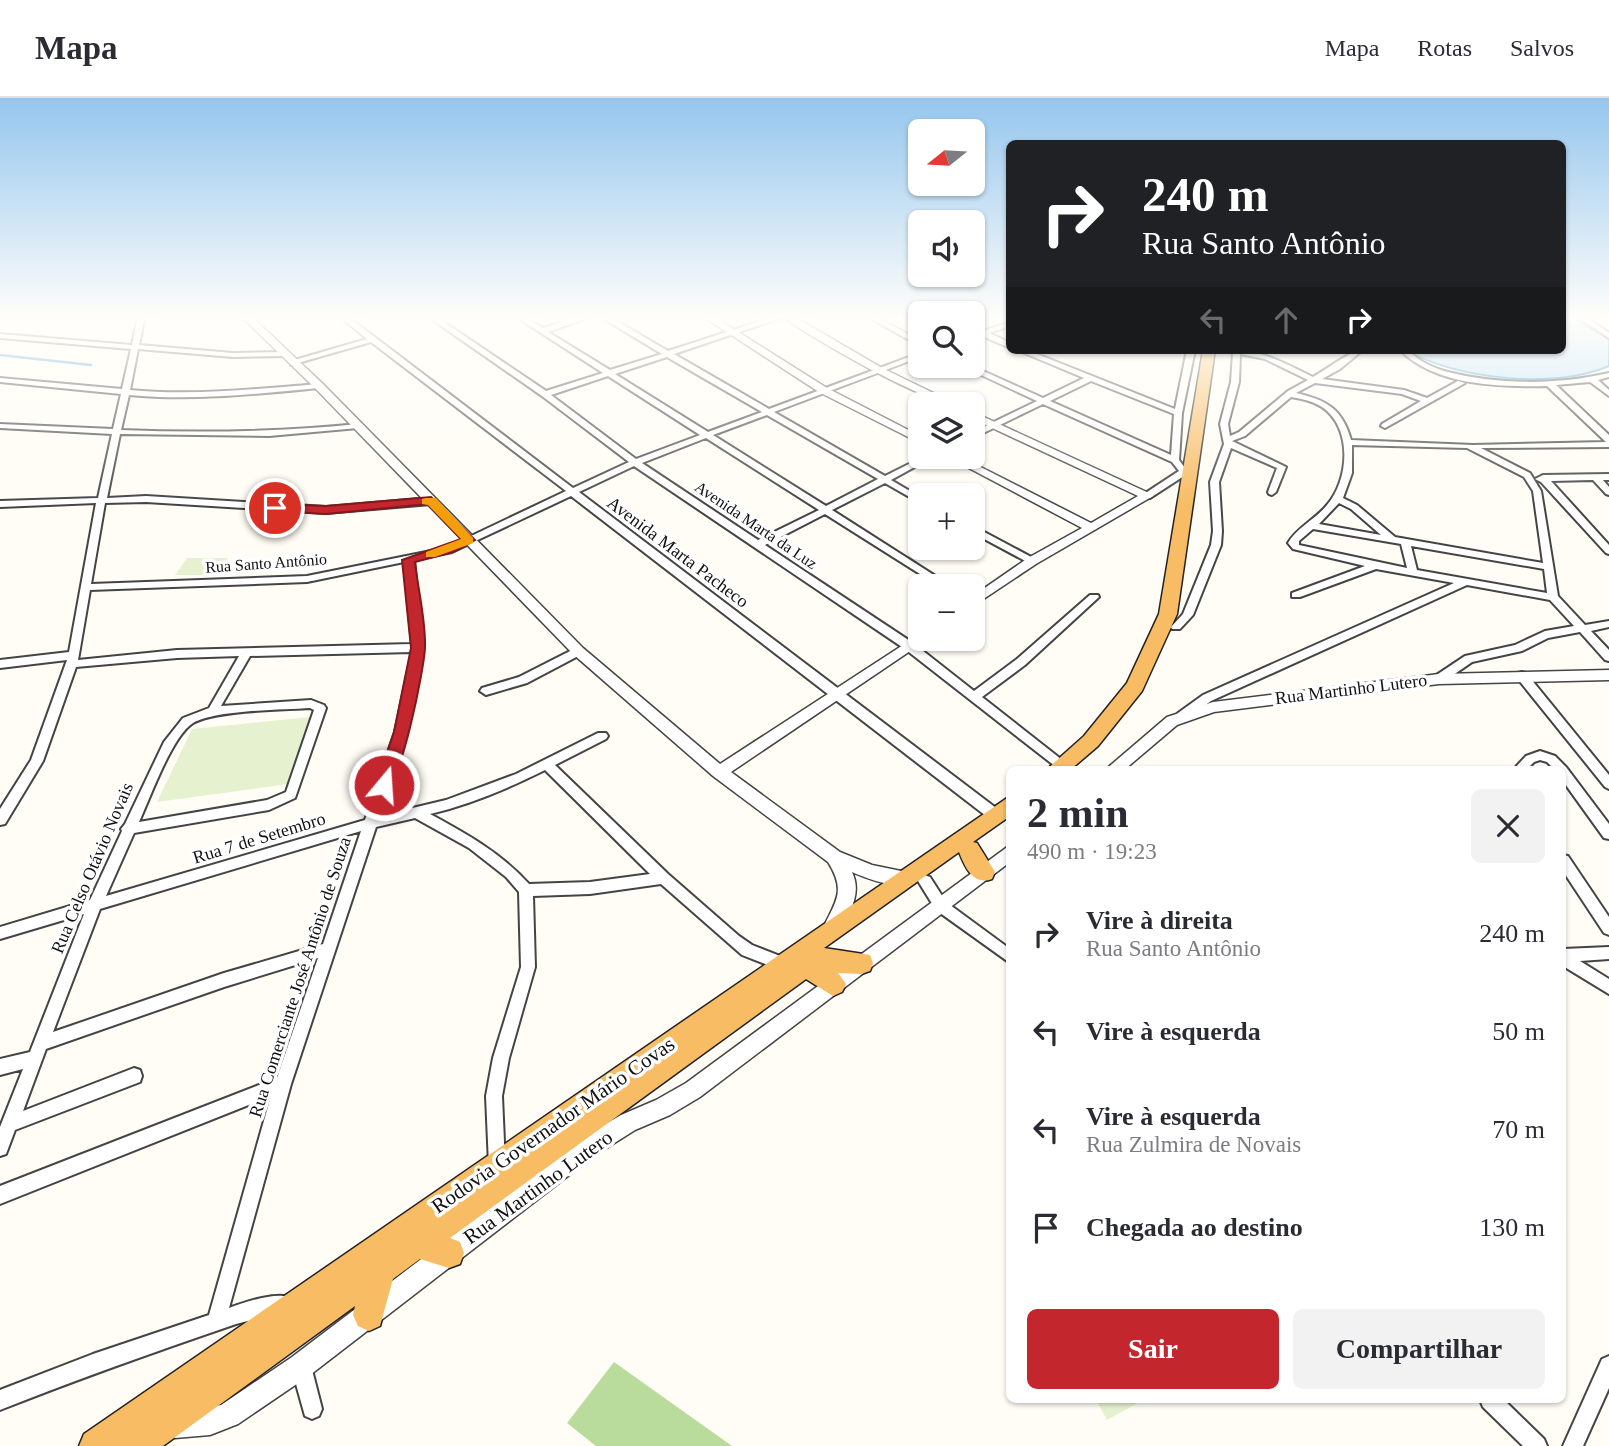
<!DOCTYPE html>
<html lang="pt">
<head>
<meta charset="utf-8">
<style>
  body { margin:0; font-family:Georgia,serif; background:#f2f2f3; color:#2b2b33; height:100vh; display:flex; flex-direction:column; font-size:26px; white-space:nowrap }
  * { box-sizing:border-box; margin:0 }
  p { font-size:23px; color:#7c7c81 }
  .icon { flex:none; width:38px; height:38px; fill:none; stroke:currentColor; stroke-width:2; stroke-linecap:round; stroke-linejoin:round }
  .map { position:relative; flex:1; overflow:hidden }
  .details { position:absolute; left:1006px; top:668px; width:560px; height:637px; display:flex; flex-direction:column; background:#fff; border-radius:10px; box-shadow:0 2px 5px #0004 }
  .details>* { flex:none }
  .top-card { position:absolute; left:1006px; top:42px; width:560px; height:214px; border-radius:10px; box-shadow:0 2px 5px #0004; background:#202124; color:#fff; overflow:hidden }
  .needle { width:46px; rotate:252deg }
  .fabs { position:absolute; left:908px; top:21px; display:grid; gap:14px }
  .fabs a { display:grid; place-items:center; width:77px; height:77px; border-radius:10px; background:#fff; box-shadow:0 2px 5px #0004; font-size:35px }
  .pin { position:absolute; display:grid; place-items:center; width:60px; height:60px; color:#fff; margin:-30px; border:4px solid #fff; border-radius:50%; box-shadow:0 2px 7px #0007 }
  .me { position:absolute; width:77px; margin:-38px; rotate:18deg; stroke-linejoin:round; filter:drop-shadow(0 0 5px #0008) }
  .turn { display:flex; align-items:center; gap:24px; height:147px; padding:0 21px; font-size:32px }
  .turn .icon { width:91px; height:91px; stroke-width:2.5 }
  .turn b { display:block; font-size:49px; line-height:60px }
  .lanes { display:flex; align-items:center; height:66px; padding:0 21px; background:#0003; justify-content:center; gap:35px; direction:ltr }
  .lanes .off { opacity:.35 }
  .round { display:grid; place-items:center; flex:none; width:74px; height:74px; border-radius:10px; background:#f2f2f3 }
  .summary { display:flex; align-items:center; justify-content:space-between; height:119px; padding:0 21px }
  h1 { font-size:42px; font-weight:700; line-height:52px }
  .primary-button { display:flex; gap:14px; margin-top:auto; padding:14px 21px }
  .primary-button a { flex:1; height:80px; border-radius:10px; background:#c4262e; color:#fff; font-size:28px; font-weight:700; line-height:80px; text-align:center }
  .primary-button a+a { background:#f2f2f3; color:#2b2b33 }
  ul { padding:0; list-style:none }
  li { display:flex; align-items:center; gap:21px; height:98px; padding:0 21px }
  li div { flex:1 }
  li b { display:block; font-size:26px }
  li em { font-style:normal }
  header { display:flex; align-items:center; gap:42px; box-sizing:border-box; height:98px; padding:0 35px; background:#fff; border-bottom:2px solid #e1e1e2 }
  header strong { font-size:33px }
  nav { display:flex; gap:38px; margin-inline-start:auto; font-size:24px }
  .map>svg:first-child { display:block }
  .forest { fill:#b9dc9c }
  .pitch { fill:#e6f2cf }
  .water { fill:#b9e0f7; stroke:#3f96cf; stroke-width:2 }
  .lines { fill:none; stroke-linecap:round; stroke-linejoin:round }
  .stream { stroke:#3f96cf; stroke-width:2.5 }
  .minor-casing { stroke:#444; stroke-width:4 }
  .tertiary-casing { stroke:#444; stroke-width:3 }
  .trunk-casing { stroke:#222; stroke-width:3 }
  .minor { fill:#fff; fill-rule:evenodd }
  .tertiary { fill:#fff; fill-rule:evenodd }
  .trunk { fill:#f7bc64; fill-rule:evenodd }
  .route { fill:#c4262e; stroke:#7f191e; stroke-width:2 }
  .slow { fill:#f59e0b }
  .labels { text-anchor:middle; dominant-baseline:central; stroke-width:7; stroke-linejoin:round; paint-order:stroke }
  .far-street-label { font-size:16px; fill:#111; stroke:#fff }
  .street-label { font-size:18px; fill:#111; stroke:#fff }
  .near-street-label { font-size:21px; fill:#111; stroke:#fff }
</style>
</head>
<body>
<header>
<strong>Mapa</strong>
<nav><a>Mapa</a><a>Rotas</a><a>Salvos</a></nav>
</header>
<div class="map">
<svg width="1609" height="1348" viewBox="0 0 1609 1348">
  <rect width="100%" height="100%" fill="#fffdf5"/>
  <path class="forest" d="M614,1264L732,1348H596L567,1325Z"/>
  <path class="pitch" d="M187,460H228L217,477H175Z
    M311,619L288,686L157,704L192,631Z
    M1096,1302H1143L1107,1322Z"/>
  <path class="water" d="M1563,218H1570L1609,241V268C1556,292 1455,281 1406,252H1563Z"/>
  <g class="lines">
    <path class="stream" d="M0,257L91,267"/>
    <defs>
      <path id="minor" d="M138,218H145L139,247L233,255L285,254L289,256L285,258L233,259L138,251L130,292C193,298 256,291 319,286L323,288L319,290C256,296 192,303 129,297L121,332C200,335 279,334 358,326L362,328L358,330L269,338L120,336L107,400L146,398L326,409L431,400L436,403L431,406L326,415L146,404L105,405L91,486L307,478L446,450L566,393L371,244L291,267V263L367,241L339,218H347L573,390L629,364L542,298L427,218H435L546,293L603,275L515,218H523L543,230L581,218H592L548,234L610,272L662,256L599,218H608L668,253L776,218H787L674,256L769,311L920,255V259L774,314L885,378L923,359H933L891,382L920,399V405L885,385L832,412L951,488H939L825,416L765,447L913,545L974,593L1017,561L1090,497H1098L1099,499L1025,567L982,599L1066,665L1068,668L1066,671L1060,672L905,551L634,368L579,394L1000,713L1001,717L1000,721H990L571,398L452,454L414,462L423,550L407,634L379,718L446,702L516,676L598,635H606L608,638L606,641L555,667L668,776L739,838L752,847L788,861L790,866L788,871L783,873L742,857L661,786L590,796L533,798L535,869L509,960L502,998L505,1067L503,1073L497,1075L491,1073L489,1067L486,998L493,960L521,869L519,794L506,779L469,750L415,720L376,729L291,986L229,1210C246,1204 276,1193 294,1200L296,1207L294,1214C276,1221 255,1220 236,1226C157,1253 78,1281 0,1312V1292L93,1256L209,1217L271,998L0,1106V1088L277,980L318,860L224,889L46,951L23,1013L134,970L140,972L142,978L140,984L15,1032L6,1056L0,1058V1029L23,971L0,977V961L30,954L84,816L0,841V829L90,802L122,733L121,731L125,726L164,644L183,620L209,610L239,558L177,560L76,569L43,663L5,726L0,727V711L31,662L67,562L0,570V562L69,554L96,405L0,409V403L98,400L112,336L0,330V326L113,331L121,296L0,284V280L122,291L131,251L0,240V236L132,247ZM667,259L762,314L708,334L615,276ZM608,278L700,337L636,361L551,297ZM767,317L878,381L826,408L713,337ZM706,340L819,412L758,442L642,365ZM404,464L412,546L177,552L78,562L90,492L307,484ZM412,554L395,634L365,722L106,798L134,735L269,712L295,700L326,610L324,607L311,602L221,608L250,558ZM310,610L314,612L286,694L267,702L139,724C150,700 172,638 193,625C216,612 281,612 310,610ZM545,672L650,776L590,784L529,786C501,755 467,736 430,716C469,707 509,690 545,672ZM361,733L323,846L224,875L53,934L100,811Z
        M866,218H875L920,243V248Z
        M1576,218H1584L1609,235V240Z
        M1010,224V228L989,235L1010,245V250L982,238L977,239L973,237L976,235L973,234V229L983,233Z
        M1017,252H1027L1175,311L1187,252H1195L1182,315L1179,362L1188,374L1187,376L1150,400H1144V396L1179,373L1172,364L1043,306L973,340V334L1037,303L962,268H972L1043,300L1084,280ZM1091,283L1174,316L1171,357L1050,303Z
        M1224,252C1263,252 1280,263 1313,279C1326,272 1351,252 1363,252L1340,271L1322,281L1404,292L1427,300L1458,283L1465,285L1385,330L1381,328L1382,326L1421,303L1402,296L1315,285L1296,295C1326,302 1342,310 1351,342L1473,347L1606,344L1547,288C1499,289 1436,288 1400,252C1411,252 1414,259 1423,264C1430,268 1440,272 1448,274C1500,287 1557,287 1609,275V279L1598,282L1609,292V298L1590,284L1556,287L1609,337V349L1481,350L1530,375L1541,393L1558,498L1585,527L1609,523V529L1591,533L1609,552V563L1605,562L1580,534L1548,540L1522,553L1472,564L1443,584H1435L1433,581L1435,578L1465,558L1515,547L1545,533L1574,528L1550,502L1467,487L1211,603L1186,621H1178L1176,618L1178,615L1203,597L1454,485L1376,471L1300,499H1292V495L1365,468L1293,451L1288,445C1296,430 1316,421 1327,407C1349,382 1353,330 1322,309C1313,303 1302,301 1291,299L1245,338L1232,343L1286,369L1276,394L1272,397L1269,396L1268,394L1277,370L1231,350L1219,384L1222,433L1221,447L1193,517L1180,531H1172L1171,529L1183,516L1211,447L1213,433L1210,384L1224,346L1220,326L1231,284L1233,255ZM1240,256L1265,261L1308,282L1288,293L1239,334L1230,338L1228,326L1239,284ZM1352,347L1467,350L1524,379L1533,393L1543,465L1395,439L1357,407L1343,400L1352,375ZM1339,405L1351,411L1381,437L1319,426ZM1313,431L1401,446L1407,470L1299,447V443ZM1411,448L1544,471L1547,495L1417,472Z
        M1609,376V382H1603L1609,389V397L1606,396L1593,382L1551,383L1609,447V456L1606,455L1541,384L1535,381L1543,377Z
        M973,428L1035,461L1037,463L1035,465H1029L973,435Z
        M578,549L583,553L582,556L527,585L486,597L480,593L482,590L519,579Z
        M1522,574L1526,575L1609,677V691L1605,689L1518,581L1516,578L1518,575Z
        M1540,653L1555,658L1566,669L1609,726V741L1604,740L1563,683V672H1555L1547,664L1540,662L1534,664L1526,672H1513L1526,658Z
        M1563,757L1568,758L1609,819V837L1604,835L1563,773Z
        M925,777L930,779L946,804L1010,851V865L936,812L918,783L920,779Z
        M1609,849V861L1580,863L1609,881V896L1563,868V851Z
        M301,1258L308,1261L311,1268L322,1311L319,1318L312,1321L305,1318L291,1268L294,1261Z
        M1609,1258V1290L1583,1348H1563L1602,1261Z
        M1480,1302H1504L1544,1341L1547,1348H1523L1483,1309Z"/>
      <path id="tertiary" d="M241,218H251L323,286L583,550L720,666L920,536V541H926L925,543L731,674L840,754L872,767L911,775L914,780L911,785C894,791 868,781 852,774C863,797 848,817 837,838L831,840L825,838L822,832C835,804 847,794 828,764L713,678L573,556L315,290Z
        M702,218H713L827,290L920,338V345L819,294Z
        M782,218H793L882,270L956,306C928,307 807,238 782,218Z
        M973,314L1151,396L1153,398L1036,466L973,508V498L1028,460L1082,430L948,359H961L1091,425L1138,398L973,321Z
        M1609,572V582L1439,586L1214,614L1177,627L1124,672H1105L1167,619L1213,604L1439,576Z
        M1010,747V764L700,999L670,1017L635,1032L594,1058L310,1277L238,1326L210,1337L175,1340L166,1336L162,1327L166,1318L221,1307L292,1259L578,1042L621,1017L656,1002L686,985Z"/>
      <path id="trunk" d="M1203,252H1215L1177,516L1142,593L1098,648L1070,672H1046L1084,638L1127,585L1159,516Z
        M1010,698V718L973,744L977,745L995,774L992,781C973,788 965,769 959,754L824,850L870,857L873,865L870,873L861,876L838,875L846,886L842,894L833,898L806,881L450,1140L460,1144L464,1155L460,1166L449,1170L420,1161L393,1181L380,1228L369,1233L358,1228L353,1217L355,1208L163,1348H79L84,1336Z"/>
    </defs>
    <use href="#minor" class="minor-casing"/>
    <use href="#tertiary" class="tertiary-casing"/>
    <use href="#trunk" class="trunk-casing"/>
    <use href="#minor" class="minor"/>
    <use href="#tertiary" class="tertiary"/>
    <use href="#trunk" class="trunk"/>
  </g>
  <linearGradient id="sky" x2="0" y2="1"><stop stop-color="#95c6ee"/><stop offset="0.54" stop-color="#fffefa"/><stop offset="1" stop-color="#fffefa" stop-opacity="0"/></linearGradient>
  <rect width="1609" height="407" fill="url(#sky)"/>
  <path class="route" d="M431,399L475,442L453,454L415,464C418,492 426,523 425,550C424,571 401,688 384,693L376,687L394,634L411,550L402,462L461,441L428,406L326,416L275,413L269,410L275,406L326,408Z"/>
  <path class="slow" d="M426,400H436L473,440V445L435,459H426V454L461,441L428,407L422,406V401Z"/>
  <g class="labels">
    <g class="far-street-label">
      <text transform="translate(756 427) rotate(34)">Avenida Marta da Luz</text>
      <text transform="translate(266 465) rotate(-4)">Rua Santo Antônio</text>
    </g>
    <g class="street-label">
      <text transform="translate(678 454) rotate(37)">Avenida Marta Pacheco</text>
      <text transform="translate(1351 591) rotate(-7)">Rua Martinho Lutero</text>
      <text transform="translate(259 740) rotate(-17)">Rua 7 de Setembro</text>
      <text transform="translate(92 770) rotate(-67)">Rua Celso Otávio Novais</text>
      <text transform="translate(300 879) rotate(-72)">Rua Comerciante José Antônio de Souza</text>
    </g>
    <g class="near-street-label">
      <text transform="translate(553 1027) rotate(-35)">Rodovia Governador Mário Covas</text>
      <text transform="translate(538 1089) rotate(-36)">Rua Martinho Lutero</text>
    </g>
  </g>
</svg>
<div class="fabs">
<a><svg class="needle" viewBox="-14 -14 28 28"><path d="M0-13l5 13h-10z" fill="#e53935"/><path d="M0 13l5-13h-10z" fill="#7c7c81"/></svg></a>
<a><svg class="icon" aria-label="sound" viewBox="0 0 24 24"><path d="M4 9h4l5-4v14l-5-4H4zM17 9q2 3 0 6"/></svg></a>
<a><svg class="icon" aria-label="search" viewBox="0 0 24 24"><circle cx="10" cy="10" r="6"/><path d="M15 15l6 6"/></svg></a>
<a><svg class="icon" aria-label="layers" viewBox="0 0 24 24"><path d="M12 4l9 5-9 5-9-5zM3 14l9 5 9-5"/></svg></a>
<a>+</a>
<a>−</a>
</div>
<div class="pin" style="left:275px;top:410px;background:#d93025"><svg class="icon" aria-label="arrive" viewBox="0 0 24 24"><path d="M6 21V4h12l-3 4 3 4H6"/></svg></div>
<svg class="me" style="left:384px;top:687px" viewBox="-20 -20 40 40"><circle r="17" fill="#c4262e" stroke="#fff" stroke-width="3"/><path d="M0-11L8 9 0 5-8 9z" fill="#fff"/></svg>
<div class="top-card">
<div class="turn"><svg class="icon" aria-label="right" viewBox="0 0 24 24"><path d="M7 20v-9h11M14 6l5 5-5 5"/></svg><div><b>240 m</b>Rua Santo Antônio</div></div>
<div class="lanes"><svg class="icon off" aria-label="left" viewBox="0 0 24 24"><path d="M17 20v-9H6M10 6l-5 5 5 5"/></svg><svg class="icon off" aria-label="ahead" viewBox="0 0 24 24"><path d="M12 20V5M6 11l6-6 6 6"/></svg><svg class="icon" aria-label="right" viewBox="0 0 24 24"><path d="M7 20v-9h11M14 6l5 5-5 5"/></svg></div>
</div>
<section class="details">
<div class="summary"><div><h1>2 min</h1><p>490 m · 19:23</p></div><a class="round"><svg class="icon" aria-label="close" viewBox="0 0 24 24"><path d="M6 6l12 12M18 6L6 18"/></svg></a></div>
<ul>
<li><svg class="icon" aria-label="right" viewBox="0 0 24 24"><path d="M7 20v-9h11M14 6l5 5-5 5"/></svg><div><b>Vire à direita</b><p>Rua Santo Antônio</p></div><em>240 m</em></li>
<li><svg class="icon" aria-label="left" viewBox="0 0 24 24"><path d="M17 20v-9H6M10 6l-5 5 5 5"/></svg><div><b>Vire à esquerda</b></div><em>50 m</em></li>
<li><svg class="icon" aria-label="left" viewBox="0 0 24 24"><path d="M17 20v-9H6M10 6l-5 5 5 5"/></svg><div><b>Vire à esquerda</b><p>Rua Zulmira de Novais</p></div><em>70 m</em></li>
<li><svg class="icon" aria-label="arrive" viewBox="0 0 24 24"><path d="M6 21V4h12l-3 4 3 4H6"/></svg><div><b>Chegada ao destino</b></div><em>130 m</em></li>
</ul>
<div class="primary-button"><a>Sair</a><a>Compartilhar</a></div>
</section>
</div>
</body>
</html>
